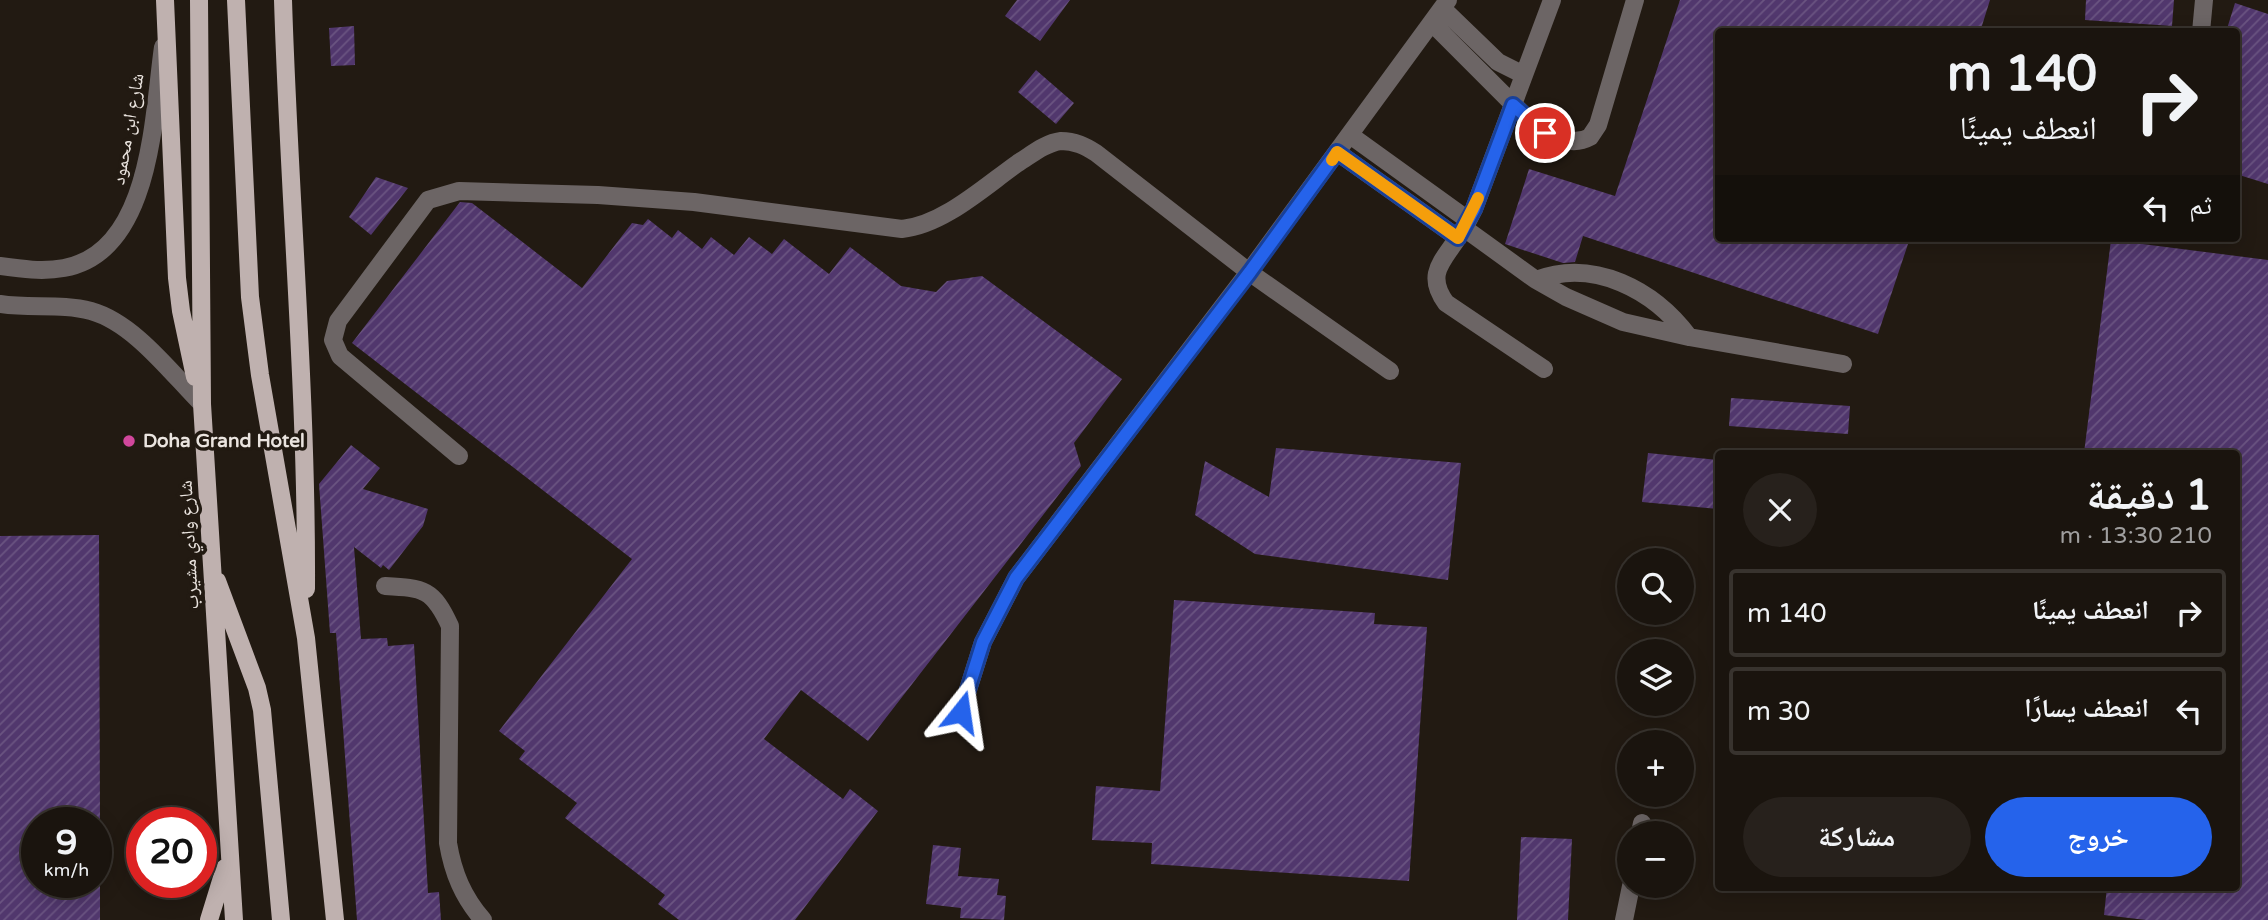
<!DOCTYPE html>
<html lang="ar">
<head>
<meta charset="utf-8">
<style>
  body { margin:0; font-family:"Varela Round","Noto Naskh Arabic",sans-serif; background:#27211c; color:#f1f3f6; direction:rtl; height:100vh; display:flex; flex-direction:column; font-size:26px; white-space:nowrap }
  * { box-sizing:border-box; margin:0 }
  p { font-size:23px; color:#9f9e9e }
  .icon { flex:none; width:38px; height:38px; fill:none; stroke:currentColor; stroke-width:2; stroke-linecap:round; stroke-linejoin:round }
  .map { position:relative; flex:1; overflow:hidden; direction:ltr }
  .drawer { position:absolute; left:1715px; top:450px; width:525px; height:441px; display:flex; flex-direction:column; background:#1a140e; border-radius:7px; box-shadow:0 4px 18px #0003,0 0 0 2px #38332e; direction:rtl }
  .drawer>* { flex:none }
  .hud { position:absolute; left:1715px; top:28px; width:525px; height:214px; border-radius:7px; box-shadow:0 4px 18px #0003,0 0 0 2px #38332e; direction:rtl; background:#1a140e; color:#f1f3f6; overflow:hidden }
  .tools { position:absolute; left:1617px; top:548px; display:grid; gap:14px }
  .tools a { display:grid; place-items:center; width:77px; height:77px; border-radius:50%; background:#1a140e; box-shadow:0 4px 18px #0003,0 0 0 2px #38332e; font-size:35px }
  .speed { position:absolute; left:21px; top:807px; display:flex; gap:14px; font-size:35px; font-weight:700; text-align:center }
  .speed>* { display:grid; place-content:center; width:91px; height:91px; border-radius:50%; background:#1a140e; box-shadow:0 4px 18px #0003,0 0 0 2px #38332e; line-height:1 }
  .speed small { font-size:18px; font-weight:400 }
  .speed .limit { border:10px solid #d22; background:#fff; color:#111 }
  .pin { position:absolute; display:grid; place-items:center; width:60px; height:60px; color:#fff; margin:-30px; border:4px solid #fff; border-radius:50%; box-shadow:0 2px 7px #0007 }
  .me { position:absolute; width:77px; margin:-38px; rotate:15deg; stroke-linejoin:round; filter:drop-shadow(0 0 5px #0008) }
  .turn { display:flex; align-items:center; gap:24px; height:147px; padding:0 28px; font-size:32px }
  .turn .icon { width:91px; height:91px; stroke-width:2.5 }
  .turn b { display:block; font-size:49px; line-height:60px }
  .then { display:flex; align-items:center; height:66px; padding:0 28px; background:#0003; gap:14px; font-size:26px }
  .round { display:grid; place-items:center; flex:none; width:74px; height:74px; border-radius:37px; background:#27211c }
  .overview { display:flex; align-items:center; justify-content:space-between; height:119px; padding:0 28px }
  h1 { font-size:42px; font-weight:700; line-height:52px }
  .primary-button { display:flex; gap:14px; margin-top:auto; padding:14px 28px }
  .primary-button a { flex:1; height:80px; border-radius:42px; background:#2563eb; color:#fff; font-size:28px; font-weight:700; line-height:80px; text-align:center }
  .primary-button a+a { background:#27211c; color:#f1f3f6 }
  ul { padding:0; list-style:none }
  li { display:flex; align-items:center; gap:21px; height:88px; margin:0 14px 10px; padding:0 14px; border:4px solid #38332e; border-radius:7px }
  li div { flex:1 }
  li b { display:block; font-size:26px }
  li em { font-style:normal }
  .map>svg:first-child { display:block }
  .building { fill:url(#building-hatch) }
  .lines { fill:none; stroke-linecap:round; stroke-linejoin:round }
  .minor { stroke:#6c6565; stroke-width:18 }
  .major { stroke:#bfb1af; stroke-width:18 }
  .route-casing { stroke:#184099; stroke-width:18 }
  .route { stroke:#2563eb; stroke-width:12 }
  .slow { stroke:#f59e0b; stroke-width:12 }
  .hotel-dot { fill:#d1479c; stroke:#221a12; stroke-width:2.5 }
  .labels { text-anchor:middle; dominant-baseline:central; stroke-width:7; stroke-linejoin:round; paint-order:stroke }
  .street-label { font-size:19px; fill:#eae4df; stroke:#221a12 }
  .poi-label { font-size:19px; font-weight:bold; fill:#eae4df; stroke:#221a12; text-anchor:start }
</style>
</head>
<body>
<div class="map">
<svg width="2268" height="920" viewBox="0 0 2268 920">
  <defs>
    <pattern id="building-hatch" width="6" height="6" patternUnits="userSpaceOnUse" patternTransform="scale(1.75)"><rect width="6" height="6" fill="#51376d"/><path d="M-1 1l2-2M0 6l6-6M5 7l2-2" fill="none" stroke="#6a5481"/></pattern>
  </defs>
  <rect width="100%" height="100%" fill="#221a12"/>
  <path class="building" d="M1017,0H1070L1040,41L1005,16Z
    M1680,0H1990L1980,32H1718V238H1910L1878,334L1583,236L1575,262L1563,263L1505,244L1529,169L1615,196Z
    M2086,0H2174L2172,26L2085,20Z
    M2235,3L2268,14V184L2236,174V32H2226Z
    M354,26L355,65L331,66L329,28Z
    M1036,70L1074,103L1056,124L1018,92Z
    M376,177L408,188L371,235L349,217Z
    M460,202L472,203L582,288L632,223L643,225L648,219L672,238L678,230L702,249L711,237L734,255L749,237L772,254L784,239L829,274L850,247L901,286L936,292L947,281L982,276L1122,379L1074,443L1081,466L868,741L801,690L764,739L843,799L850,789L878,811L795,920H679L658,904L665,895L565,818L577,803L519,759L525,751L499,731L632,559L352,343Z
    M2111,240L2268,260V920H2146L2104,915L2107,887H2236V453H2084Z
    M1731,398L1850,406L1848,434L1729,426Z
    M351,445L380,468L363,489L428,509L423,526L389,570L383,565L381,568L354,547L361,639L387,638L388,646L414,644L428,893L439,892L441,920H357L336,633H330L319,484Z
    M1276,448L1461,463L1448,580L1255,554L1195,515L1205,461L1269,497Z
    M1648,453L1718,460V509L1642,502Z
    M99,535L100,822H37V882H100V920H0V536Z
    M1174,600L1375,613L1374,624L1427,627L1409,881L1151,864L1152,843L1092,840L1096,786L1160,791Z
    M1521,837L1572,839L1568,920H1517Z
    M933,845L961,848L958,876L999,879L997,895L1006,896L1004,920L960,918L961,908L926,904Z"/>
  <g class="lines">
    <path class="minor" d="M1442,8L1498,62L1524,75
      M1432,23L1536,127C1552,137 1572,147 1590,137L1598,125L1635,0
      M2201,32L2204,0
      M1350,135L1468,220
      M1337,152L1458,238
      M1464,228L1536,280L1566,297L1623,322L1689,337L1843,364
      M0,266C21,269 43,272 64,268C152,252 153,116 163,47
      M1536,280C1594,258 1654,290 1689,337
      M0,304C30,309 61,303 91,311C134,323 171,373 202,404
      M1544,369L1446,303C1426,275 1441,263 1457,239C1464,229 1469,219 1474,209L1552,0
      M459,456L340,356L333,340L338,321L428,200L459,191L598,195L694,202L902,229C943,225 984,187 1018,163C1031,155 1045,143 1061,141C1075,141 1085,146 1096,153L1249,272L1390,371
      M385,586C424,588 433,589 450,626L448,843C453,873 463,897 483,920
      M961,712L983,642L1016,578L1249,272L1448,0
      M1640,833L1642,823
      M1624,920L1631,886"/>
    <path class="major" d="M165,0L177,278L181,311L195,377
      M199,0L202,404L234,920
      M236,0L250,297L260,375L306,638L335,920
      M283,0C289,196 307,392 306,589
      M217,581L257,688L262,710L281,920
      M209,920L225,868"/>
  </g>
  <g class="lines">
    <defs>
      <path id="route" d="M961,712L983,642L1016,578L1250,272L1337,152L1458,238L1474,209L1513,105L1545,133"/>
    </defs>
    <use href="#route" class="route-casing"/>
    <use href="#route" class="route"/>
    <path class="slow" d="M1332,160L1337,152L1458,238L1478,198"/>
  </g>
  <circle class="hotel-dot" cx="129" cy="441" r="7"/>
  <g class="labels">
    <g class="street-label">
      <text transform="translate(128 129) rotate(-80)">شارع ابن محمود</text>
      <text transform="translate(189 545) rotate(-93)">شارع وادي مشيرب</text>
    </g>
    <g class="poi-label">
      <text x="143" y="441">Doha Grand Hotel</text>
    </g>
  </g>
</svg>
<div class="tools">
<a><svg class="icon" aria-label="search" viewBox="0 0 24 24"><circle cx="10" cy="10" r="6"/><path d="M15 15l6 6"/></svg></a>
<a><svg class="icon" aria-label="layers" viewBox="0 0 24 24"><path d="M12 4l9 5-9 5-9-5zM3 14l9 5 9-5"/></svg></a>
<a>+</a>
<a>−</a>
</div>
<div class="speed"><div>9<small>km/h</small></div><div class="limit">20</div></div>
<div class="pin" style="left:1545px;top:133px;background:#d93025"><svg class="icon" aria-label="arrive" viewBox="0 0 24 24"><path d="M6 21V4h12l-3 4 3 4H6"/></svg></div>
<svg class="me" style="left:961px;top:712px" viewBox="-20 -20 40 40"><path d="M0-17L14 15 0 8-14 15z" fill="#2563eb" stroke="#fff" stroke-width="4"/></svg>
<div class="hud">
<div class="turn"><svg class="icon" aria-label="right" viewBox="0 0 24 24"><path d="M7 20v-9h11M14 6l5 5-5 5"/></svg><div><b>140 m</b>انعطف يمينًا</div></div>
<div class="then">ثم<svg class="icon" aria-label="left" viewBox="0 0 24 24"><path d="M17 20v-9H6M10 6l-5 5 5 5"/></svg></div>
</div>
<section class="drawer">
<div class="overview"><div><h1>1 دقيقة</h1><p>210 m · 13:30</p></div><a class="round"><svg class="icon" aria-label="close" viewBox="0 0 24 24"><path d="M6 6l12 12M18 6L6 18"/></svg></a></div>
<ul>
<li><svg class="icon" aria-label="right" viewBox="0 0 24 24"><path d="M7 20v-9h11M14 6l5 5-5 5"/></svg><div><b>انعطف يمينًا</b></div><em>140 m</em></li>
<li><svg class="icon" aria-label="left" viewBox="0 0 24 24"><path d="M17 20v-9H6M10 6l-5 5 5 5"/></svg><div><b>انعطف يسارًا</b></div><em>30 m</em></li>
</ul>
<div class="primary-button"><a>خروج</a><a>مشاركة</a></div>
</section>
</div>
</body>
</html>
